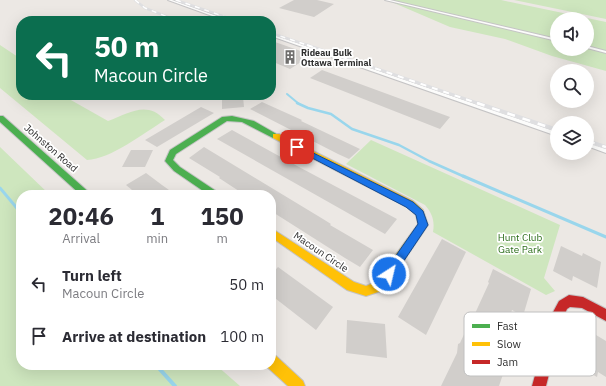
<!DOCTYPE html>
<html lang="en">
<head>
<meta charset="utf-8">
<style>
  body { margin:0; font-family:"IBM Plex Sans",sans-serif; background:#f7f7f7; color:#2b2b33; height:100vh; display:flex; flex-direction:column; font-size:15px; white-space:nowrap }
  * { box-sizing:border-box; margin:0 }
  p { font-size:13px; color:#7c7c81 }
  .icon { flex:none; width:22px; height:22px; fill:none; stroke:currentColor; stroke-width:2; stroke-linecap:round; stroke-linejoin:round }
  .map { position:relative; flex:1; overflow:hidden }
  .sheet { position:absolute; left:16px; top:190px; width:260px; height:180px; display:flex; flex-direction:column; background:#fff; border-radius:16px; box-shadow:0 4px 16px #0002 }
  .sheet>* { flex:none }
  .hud { position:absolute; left:16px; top:16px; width:260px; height:84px; border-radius:16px; box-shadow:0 4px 16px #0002; background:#0b6e4f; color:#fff; overflow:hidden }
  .tools { position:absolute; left:550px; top:12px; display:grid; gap:8px }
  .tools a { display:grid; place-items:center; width:44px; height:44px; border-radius:50%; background:#fff; box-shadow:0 4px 16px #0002; font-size:20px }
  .pin { position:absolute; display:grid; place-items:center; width:34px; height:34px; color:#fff; margin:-17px; border-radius:8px; box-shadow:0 2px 6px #0006 }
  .me { position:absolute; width:44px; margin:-22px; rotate:35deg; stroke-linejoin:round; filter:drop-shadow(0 0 3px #0008) }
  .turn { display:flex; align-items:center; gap:14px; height:84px; padding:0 12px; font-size:18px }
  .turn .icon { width:52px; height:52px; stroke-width:2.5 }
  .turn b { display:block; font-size:28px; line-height:34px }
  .eta { display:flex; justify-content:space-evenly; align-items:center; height:68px; text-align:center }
  .eta b { font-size:24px; font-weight:700; line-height:28px }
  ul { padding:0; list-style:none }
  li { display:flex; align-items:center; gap:12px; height:52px; padding:0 12px }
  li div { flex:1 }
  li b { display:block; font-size:15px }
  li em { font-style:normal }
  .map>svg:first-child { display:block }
  .green { fill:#cee6be; fill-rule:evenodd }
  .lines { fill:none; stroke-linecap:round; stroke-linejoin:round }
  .stream-far3 { stroke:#99d6ec; stroke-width:2 }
  .stream-far2 { stroke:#99d6ec; stroke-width:2.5 }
  .stream-far1 { stroke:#99d6ec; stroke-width:3 }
  .stream { stroke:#99d6ec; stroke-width:4 }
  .building { fill:#d1cecb }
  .lane-casing { stroke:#c5c4c5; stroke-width:2 }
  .fast-casing { stroke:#c5c4c5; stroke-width:2 }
  .slow-casing { stroke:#c5c4c5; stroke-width:2 }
  .jam-casing { stroke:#c5c4c5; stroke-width:2 }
  .lane { fill:#fcfcfb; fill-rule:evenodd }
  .fast { fill:#4caf50; fill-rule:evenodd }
  .slow { fill:#ffc107; fill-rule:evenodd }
  .jam { fill:#c62828; fill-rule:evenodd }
  .rail-far2-casing { stroke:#dfdfe1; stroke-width:2.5 }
  .rail-far1-casing { stroke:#dfdfe1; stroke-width:3 }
  .rail-casing { stroke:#dfdfe1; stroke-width:4 }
  .rail-far2 { stroke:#fff; stroke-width:1.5; stroke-dasharray:5; stroke-linecap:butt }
  .rail-far1 { stroke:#fff; stroke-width:2; stroke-dasharray:6; stroke-linecap:butt }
  .rail { stroke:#fff; stroke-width:2.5; stroke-dasharray:8; stroke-linecap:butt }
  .route { fill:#1a73e8; stroke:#114b97 }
  .labels { text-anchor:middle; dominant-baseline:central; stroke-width:3.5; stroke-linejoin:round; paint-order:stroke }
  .far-poi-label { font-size:9px; font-weight:bold; fill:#2e2e2e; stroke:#fff; text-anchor:start }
  .street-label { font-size:10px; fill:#2e2e2e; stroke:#fff }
  .park-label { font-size:10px; fill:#2c6e1b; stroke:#fff }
  .key { fill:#fff; stroke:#c0c0c0; stroke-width:1 }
  .key-label { font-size:11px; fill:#2e2e2e }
</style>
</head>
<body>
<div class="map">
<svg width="606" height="386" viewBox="0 0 606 386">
  <rect width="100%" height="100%" fill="#ece8e4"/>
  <path class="green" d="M394,0H501L606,22V71L552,56L505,39L450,27L394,3ZM557,19H587V49H557Z
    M514,0H606V19Z
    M0,45L21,59V95H62L108,121C129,113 147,100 165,120C144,133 111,159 87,160L0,88Z
    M371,140L560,225L544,278L555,291L546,295L433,232C435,221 432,213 425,205L346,164Z
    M0,147L50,195H21V365H216L240,386H0Z"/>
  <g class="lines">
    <path class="stream-far3" d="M287,94L299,104"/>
    <path class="stream-far2" d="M297,103L308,108L331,114L352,129L399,145L429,161L465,177"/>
    <path class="stream-far1" d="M463,176L606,237
      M0,188L21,213"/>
    <path class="stream" d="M156,365L175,386"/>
  </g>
  <path class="building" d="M294,0H317L334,4L314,17L279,8Z
    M275,42L312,55L290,69L271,61V44Z
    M322,70L450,117L440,129L310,78Z
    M243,97L244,107L222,109V100Z
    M262,102L302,120L301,121L360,149L349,159L338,154L250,109Z
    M201,107L214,113L157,147L145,140Z
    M232,130L299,167L397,219L385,234L217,139Z
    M204,147L323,219L331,224L330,225L373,250L360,267L345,258L271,211V195H245L219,178L220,177L189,158Z
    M131,150H153L145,167H122Z
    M146,173L162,185L176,195H138L126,185Z
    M442,239L466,252L426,335L398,317Z
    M561,246L582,256L583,253L601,262L597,288L573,276L572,281L553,271Z
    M278,267L333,307L316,330L271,295V275Z
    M493,269L531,289L523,316L512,310L507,326L512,329L508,342L513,345L499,386H441L457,353L458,344L460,343L467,328L464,323L472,320L489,283L488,282Z
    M347,320L385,324L387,358L346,353Z
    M596,335L606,341V377L598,372L597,377L583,369L588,340L594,343Z"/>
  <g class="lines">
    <defs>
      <path id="lane" d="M168,0H172L231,21H226Z
        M385,0H390L557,39V41Z
        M271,34L557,132V136L271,36Z
        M587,46L606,51V53L587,48Z
        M587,142L606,149V153L587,146Z"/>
      <path id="fast" d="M0,116H3L92,195H81L0,122Z
        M232,116L254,121L280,136L276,138H273L242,122L227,121L176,154L173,160L180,167L219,193L221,195H209L174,171L165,161L170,150L222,117Z"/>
      <path id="slow" d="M273,134H279L413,201L423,210L428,225L384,290L366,296L347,290L271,237V228L354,282L366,286L376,282L418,224L416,215L407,207L273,138Z
        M271,354L276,356L303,381L305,386H288L266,366L271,365Z"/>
      <path id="jam" d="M569,295L583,297L606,309V321L582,308L570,307L567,309L564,316L546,386H532L552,314L559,301Z"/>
    </defs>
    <use href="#lane" class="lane-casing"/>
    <use href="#fast" class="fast-casing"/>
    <use href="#slow" class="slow-casing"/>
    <use href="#jam" class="jam-casing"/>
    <use href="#lane" class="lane"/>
    <use href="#fast" class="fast"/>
    <use href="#slow" class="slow"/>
    <use href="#jam" class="jam"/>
    <defs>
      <path id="rail-far2" d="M135,0L145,8L178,21
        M176,0L237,21
        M271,33L310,46"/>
      <path id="rail-far1" d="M307,45L480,104"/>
      <path id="rail" d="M477,103L557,130
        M587,141L606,147"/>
    </defs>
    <use href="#rail-far2" class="rail-far2-casing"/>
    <use href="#rail-far1" class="rail-far1-casing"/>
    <use href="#rail" class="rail-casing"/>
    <use href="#rail-far2" class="rail-far2"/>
    <use href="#rail-far1" class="rail-far1"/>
    <use href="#rail" class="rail"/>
  </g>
  <path class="route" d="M297,145L413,202L423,211L428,225L393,277L389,279L385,277L383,274L418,224L416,215L406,207L295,149L293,147Z"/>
  <defs>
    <symbol id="building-bare" viewBox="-9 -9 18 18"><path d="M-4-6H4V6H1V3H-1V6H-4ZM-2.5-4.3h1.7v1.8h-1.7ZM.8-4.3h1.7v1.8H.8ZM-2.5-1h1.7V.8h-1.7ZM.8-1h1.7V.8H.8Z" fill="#706f6e" stroke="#fff" stroke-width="2.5" paint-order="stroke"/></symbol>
  </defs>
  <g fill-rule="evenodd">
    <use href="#building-bare" x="280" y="47" width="20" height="20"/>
  </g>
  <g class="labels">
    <g class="far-poi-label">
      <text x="301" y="52">Rideau Bulk<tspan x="301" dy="10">Ottawa Terminal</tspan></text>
    </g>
    <g class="street-label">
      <text transform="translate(51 148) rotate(41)">Johnston Road</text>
      <text transform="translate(321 252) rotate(34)">Macoun Circle</text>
    </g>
    <g class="park-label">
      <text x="520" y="237">Hunt Club<tspan x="520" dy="12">Gate Park</tspan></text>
    </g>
  </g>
  <rect x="464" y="312" width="132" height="64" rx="6" class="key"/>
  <rect x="472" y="324" width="18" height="4" fill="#4caf50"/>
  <rect x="472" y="342" width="18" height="4" fill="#ffc107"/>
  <rect x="472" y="360" width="18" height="4" fill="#c62828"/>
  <g class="key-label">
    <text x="497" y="330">Fast</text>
    <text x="497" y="348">Slow</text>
    <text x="497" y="366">Jam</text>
  </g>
</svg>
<div class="tools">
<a><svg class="icon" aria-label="sound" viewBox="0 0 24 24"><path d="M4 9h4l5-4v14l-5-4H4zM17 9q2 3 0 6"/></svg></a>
<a><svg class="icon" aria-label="search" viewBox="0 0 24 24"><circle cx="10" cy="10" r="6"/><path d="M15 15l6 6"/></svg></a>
<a><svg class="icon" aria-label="layers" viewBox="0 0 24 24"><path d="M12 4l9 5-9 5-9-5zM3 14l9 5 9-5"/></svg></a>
</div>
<div class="pin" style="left:297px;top:147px;background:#d93025"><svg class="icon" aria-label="arrive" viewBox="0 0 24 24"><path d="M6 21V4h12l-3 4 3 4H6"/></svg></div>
<svg class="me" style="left:389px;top:274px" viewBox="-20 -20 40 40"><circle r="17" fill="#1a73e8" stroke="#fff" stroke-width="3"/><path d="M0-11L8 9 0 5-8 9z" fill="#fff"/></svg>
<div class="hud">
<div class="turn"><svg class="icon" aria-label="left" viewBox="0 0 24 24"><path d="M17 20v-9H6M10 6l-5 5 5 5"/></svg><div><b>50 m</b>Macoun Circle</div></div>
</div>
<section class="sheet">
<div class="eta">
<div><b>20:46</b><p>Arrival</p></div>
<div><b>1</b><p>min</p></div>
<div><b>150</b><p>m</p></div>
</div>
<ul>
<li><svg class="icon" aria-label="left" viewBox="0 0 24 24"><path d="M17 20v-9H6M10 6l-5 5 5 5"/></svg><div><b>Turn left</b><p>Macoun Circle</p></div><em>50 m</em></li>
<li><svg class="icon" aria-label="arrive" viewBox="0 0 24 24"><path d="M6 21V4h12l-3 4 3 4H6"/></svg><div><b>Arrive at destination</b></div><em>100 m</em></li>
</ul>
</section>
</div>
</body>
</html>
